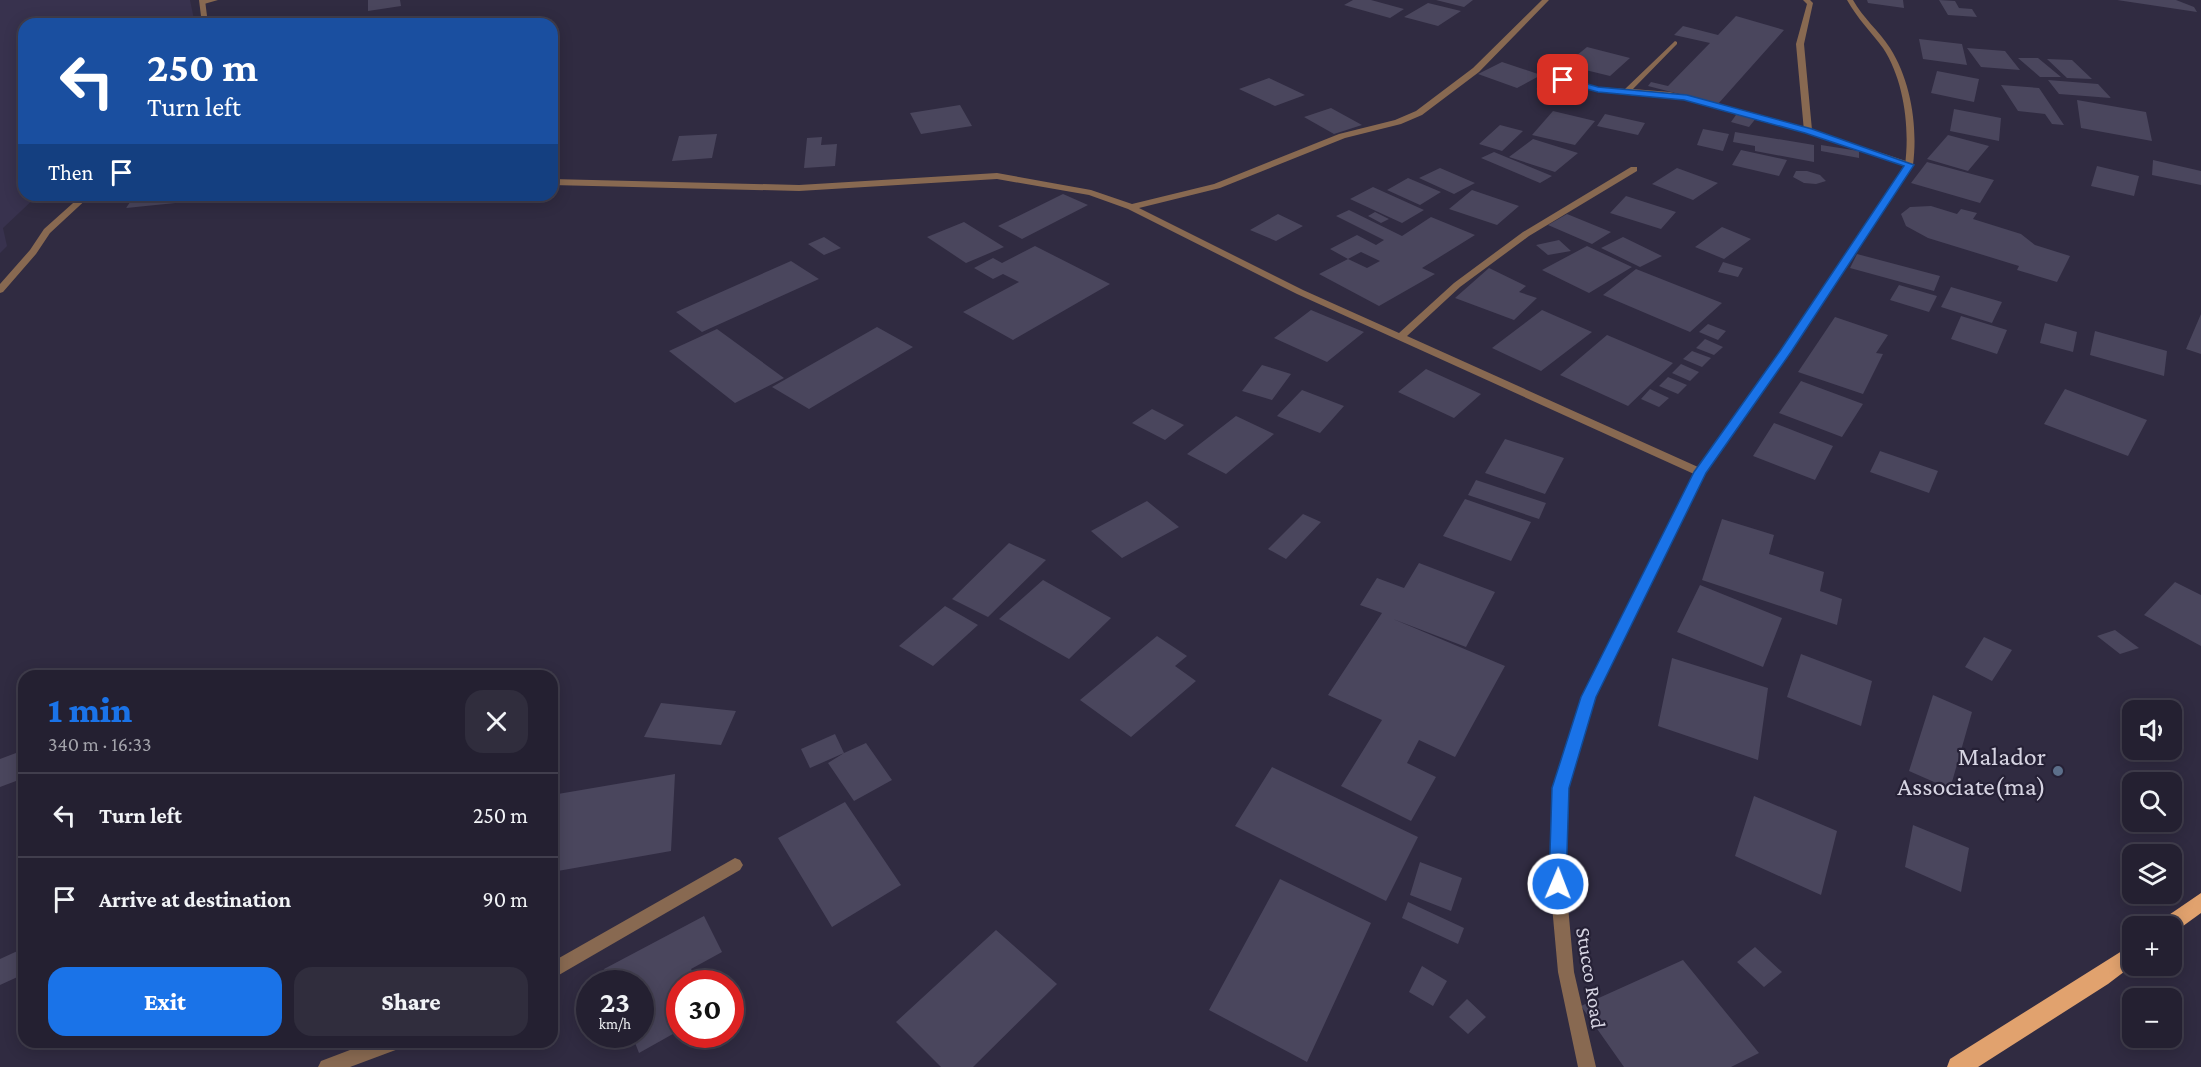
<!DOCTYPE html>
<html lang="en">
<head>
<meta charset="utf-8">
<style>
  body { margin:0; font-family:"Crimson Pro",serif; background:#302d3d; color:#f1f3f6; height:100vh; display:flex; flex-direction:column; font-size:22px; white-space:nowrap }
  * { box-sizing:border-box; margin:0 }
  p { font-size:20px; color:#a3a3ab }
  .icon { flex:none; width:33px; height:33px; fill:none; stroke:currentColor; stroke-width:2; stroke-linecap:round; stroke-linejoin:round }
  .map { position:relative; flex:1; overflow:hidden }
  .sheet { position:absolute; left:18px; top:670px; width:540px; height:378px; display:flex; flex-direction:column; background:#242031; border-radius:18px; box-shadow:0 3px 15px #0003,0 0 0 2px #413e4d }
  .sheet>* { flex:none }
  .hud { position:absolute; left:18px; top:18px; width:540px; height:183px; border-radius:18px; box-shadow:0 3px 15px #0003,0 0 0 2px #413e4d; background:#1a4fa0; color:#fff; overflow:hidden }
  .fabs { position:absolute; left:2122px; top:700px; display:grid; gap:12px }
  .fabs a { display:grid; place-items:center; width:60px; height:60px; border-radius:12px; background:#242031; box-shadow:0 3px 15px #0003,0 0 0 2px #413e4d; font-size:30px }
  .speed { position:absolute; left:576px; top:970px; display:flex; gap:12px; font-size:30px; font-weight:700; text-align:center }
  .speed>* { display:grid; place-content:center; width:78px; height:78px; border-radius:50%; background:#242031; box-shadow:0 3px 15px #0003,0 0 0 2px #413e4d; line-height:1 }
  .speed small { font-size:15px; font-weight:400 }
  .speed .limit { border:9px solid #d22; background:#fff; color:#111 }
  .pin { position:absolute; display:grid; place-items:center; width:51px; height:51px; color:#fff; margin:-26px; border-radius:12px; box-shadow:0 3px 9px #0006 }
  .me { position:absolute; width:66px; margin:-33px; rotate:1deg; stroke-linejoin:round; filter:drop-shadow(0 0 4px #0008) }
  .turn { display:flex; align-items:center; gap:21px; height:126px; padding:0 30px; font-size:27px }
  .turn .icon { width:78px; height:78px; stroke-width:2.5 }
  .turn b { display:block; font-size:42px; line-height:51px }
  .then { display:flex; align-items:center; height:57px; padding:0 30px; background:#0003; gap:12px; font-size:22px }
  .round { display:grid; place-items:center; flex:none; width:63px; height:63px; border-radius:18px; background:#302d3d }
  .headline { display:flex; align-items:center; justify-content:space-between; height:102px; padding:0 30px }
  h1 { font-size:36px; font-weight:800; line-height:45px; color:#1a73e8 }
  .action { display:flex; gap:12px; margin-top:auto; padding:12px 30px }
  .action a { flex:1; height:69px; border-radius:18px; background:#1a73e8; color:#fff; font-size:24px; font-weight:800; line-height:69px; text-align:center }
  .action a+a { background:#302d3d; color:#f1f3f6 }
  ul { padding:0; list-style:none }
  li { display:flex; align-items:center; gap:18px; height:84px; padding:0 30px; border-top:2px solid #413e4d }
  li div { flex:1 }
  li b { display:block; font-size:22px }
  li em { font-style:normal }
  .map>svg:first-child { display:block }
  .built { fill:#38324e }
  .building { fill:#4a465d }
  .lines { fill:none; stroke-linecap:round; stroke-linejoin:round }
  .lane { fill:#886951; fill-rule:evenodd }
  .street { fill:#886951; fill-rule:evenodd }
  .primary { fill:#e1a26e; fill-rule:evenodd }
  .route { fill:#1a73e8; stroke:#114b97; stroke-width:1.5 }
  .service-dot { fill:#5c6f8a; stroke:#262136; stroke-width:2 }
  .labels { text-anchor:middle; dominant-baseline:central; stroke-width:4.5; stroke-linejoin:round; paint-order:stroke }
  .street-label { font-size:21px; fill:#d6d4e2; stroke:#262136 }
  .near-poi-label { font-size:26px; fill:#d6d4e2; stroke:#262136; text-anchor:end }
</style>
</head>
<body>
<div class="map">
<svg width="2201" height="1067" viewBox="0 0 2201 1067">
  <rect width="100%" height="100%" fill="#302b41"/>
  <path class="built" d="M0,0H190L195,24H24V195H38L3,228L7,246L0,253Z"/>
  <path class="building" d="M368,0H400L401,6L368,11Z
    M1353,0H1371L1404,9L1390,18L1344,5Z
    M1436,0H1473L1464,7Z
    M1867,0H1903L1904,8L1868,3Z
    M1939,0L1955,1L1959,8L1972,9L1977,17L1948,15Z
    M2117,0H2176L2194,7L2197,12Z
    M1428,3L1461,11L1438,26L1404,17Z
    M1736,16L1784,30L1718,104L1648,86L1651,82L1668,86L1710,43L1674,35L1683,26L1718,35Z
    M1919,39L1962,44L1967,65L1923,59Z
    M1587,47L1630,58L1610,76L1565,65Z
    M1967,48L2005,51L2020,70L1981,67Z
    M2018,58H2038L2061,77H2040Z
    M2047,59L2072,60L2092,79L2067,78Z
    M1502,62L1541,75L1517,88L1478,74Z
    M1937,71L1979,79L1974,102L1931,93Z
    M1269,78L1305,95L1275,106L1239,89Z
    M2048,80L2098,84L2111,98L2059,94Z
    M1550,82L1585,94L1571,101L1536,89Z
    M2001,85L2039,88L2064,125L2052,124L2045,114L2018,111Z
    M2077,100L2146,112L2152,141L2081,128Z
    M960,105L972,126L921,134L910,113Z
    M1331,108L1362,125L1334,134L1304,117Z
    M1954,109L2001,118L1999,141L1950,131Z
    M1553,111L1595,121L1575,145L1532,135Z
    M1738,112L1757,117L1749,127L1731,122Z
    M1605,114L1645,123L1638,135L1597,126Z
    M1500,125L1523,131L1502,151L1479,144Z
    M1703,129L1729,134L1723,151L1697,145Z
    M1735,132L1814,145V162L1755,151V146L1733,142Z
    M717,134L712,158L672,161L679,136Z
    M1948,135L1989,146L1968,171L1927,159Z
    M822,137L821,145L837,144L835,166L804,168L807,138Z
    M1533,139L1578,153L1555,172L1509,157Z
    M1821,145L1859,151V158L1821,151Z
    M1741,150L1787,160L1779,176L1732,165Z
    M1494,152L1552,176L1540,183L1481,158Z
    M2153,160L2201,171V185L2152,175Z
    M1927,162L1994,180L1980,203L1911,183Z
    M2097,166L2139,176L2134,196L2091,186Z
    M1440,168L1475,183L1454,194L1419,178Z
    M1677,168L1718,183L1693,200L1652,184Z
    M1796,171H1807L1820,175L1826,181L1816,184L1804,183L1793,177Z
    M1408,178L1441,192L1420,205L1387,190Z
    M1373,187L1424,210L1402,223L1350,199Z
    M1472,190L1519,206L1497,225L1449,209Z
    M1063,194L1088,205L1022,239L998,226Z
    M135,195H217L215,199L126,208Z
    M1626,196L1676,212L1661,229L1610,213Z
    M1931,206L1957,214L1961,209L1977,213L1973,219L2021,234L2035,245L2070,256L2057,282L2017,270L2019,266L1928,238L1906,226L1901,214L1910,207Z
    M1349,210L1402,236L1431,217L1475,235L1422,268L1435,274L1379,306L1319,274L1348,259L1367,268L1380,261L1361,252L1348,259L1330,249L1357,235L1376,245L1384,240L1336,216Z
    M1375,212L1389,219L1381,223L1368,216Z
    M1278,214L1303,226L1276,241L1250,230Z
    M1567,214L1611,232L1592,244L1548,225Z
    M964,222L1004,247L966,263L927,237Z
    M1722,227L1751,239L1724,259L1695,247Z
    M824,237L841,248L824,255L808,244Z
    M1623,237L1662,256L1640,267L1601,248Z
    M1559,240L1571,251L1548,255L1536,245Z
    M1035,246L1110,284L1013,340L963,312L1019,282L1003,274L993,279L974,268L993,258L1002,263Z
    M1587,246L1632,267L1589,293L1542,270Z
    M1857,254L1940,276L1934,291L1850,268Z
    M791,261L819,279L702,332L676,312Z
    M1723,262L1743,268L1738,277L1718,272Z
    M1489,268L1526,286L1519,292L1537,298L1514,320L1455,298Z
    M1636,269L1722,303L1690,332L1603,295Z
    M1899,285L1937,296L1929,312L1890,300Z
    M1951,287L2002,302L1992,323L1941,307Z
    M1311,310L1364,332L1327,362L1274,338Z
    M1542,310L1592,332L1541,371L1492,348Z
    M2201,314V354L2186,349Z
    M1961,316L2007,330L1997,354L1951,339Z
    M1835,317L1888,335L1876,353L1883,354L1863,394L1798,372Z
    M2045,323L2077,332L2073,352L2040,343Z
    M1708,324L1726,331L1718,340L1699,332Z
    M877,327L913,347L809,409L772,387Z
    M717,329L784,378L735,403L669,351Z
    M2095,331L2167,351L2164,376L2090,355Z
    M1607,335L1673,363L1628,406L1560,375Z
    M1705,339L1723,347L1714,355L1696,348Z
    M1692,351L1711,358L1702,367L1683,359Z
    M1681,364L1699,372L1690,381L1672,373Z
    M1262,365L1291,374L1272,400L1242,391Z
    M1426,369L1481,394L1454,418L1398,392Z
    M1668,377L1687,385L1678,394L1659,386Z
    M1801,381L1863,404L1842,437L1779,413Z
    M1650,389L1669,398L1659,407L1641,399Z
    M2065,389L2147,420L2128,456L2044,424Z
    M1302,390L1344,406L1320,433L1277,416Z
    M1152,409L1184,425L1165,440L1132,423Z
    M1236,416L1274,434L1226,474L1187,454Z
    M1774,423L1833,446L1815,480L1753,456Z
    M1505,439L1564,458L1545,494L1485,473Z
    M1880,451L1938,471L1929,493L1870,472Z
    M1476,480L1546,503L1539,519L1468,495Z
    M1465,499L1531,522L1511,561L1443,536Z
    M1147,501L1179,527L1122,558L1091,531Z
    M1303,514L1321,522L1286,559L1268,549Z
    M1722,519L1774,535L1769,554L1824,572L1820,591L1842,599L1837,625L1702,580Z
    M1009,543L1046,560L988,617L952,599Z
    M1419,563L1495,592L1466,647L1393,619L1505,666L1455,757L1419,740L1407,763L1436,777L1411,821L1341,786L1382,720L1328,695L1382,613L1360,605L1377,578L1404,588Z
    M1043,580L1111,618L1069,659L999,619Z
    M2175,582L2201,595V646L2144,615Z
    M1700,585L1782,618L1763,667L1677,632Z
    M945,606L978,625L933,666L899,646Z
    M2115,630L2139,648L2120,654L2097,636Z
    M1157,636L1187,656L1175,666L1196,681L1131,737L1080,700Z
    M1984,637L2012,650L1992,681L1965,667Z
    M1801,654L1872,681L1861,726L1787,697Z
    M1672,658L1768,688L1758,760L1658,726Z
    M1933,695L1972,712L1950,789L1909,771Z
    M661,703L736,711L721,745L644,737Z
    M835,734L844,753L866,743L892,780L854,801L828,763L844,753L810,768L801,749Z
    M24,750V778L0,787V759Z
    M1272,767L1418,837L1386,901L1235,826Z
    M675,774L671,851L552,872V795Z
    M1754,796L1837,831L1821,895L1735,856Z
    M845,802L901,885L832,927L778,838Z
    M1913,825L1969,848L1961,892L1905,867Z
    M1420,862L1462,878L1451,911L1410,895Z
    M1280,879L1371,923L1307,1062L1209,1010Z
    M1408,902L1464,928L1458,944L1402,918Z
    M704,916L722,952L691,969L698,984H680V1030L639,1053L632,1035H640V984H611L604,969Z
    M996,930L1057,984L973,1067H941L896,1022Z
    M1755,947L1782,972L1764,987L1737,962Z
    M24,948V974L0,985V959Z
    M1683,960L1759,1053L1731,1067H1624L1581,1006Z
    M1422,966L1447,981L1433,1006L1409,992Z
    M1467,999L1486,1017L1468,1034L1449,1017Z"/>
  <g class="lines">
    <path class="lane" d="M218,0L204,4L201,2L204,0Z
      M1803,0H1810L1813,3L1804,44L1812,130L1912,163V167H1906L1804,131L1796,44L1807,4Z"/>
    <path class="street" d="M199,0H205L208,24H202Z
      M1542,0H1549L1479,72L1422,115L1401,124L1345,138L1220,188L1139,208L1303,290L1399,333L1454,283L1523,232L1631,167H1637V171L1529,236L1460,287L1407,336L1698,467L1781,351L1905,165C1910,128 1904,80 1883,48C1871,32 1857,18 1847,0H1853C1863,18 1879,31 1890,48C1911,81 1918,127 1913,165L1790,352L1705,473L1595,697L1567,788L1566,884L1574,972L1596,1067H1578L1558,972L1550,884L1553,788L1581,697L1694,474L1297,294L1128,209L1089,195L997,179L799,191L552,185V179L799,185L997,173L1091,190L1132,204L1214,184L1339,134L1395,120L1416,111L1473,68Z
      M1675,41L1677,42V44L1633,89L1670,92L1812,131L1808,133L1670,96L1629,93L1625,95L1621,93L1598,91L1542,75L1546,73L1598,87L1625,89Z
      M82,195H91L50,233L36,254L3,292L0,293V284L30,250L44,229Z
      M735,858L740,860L743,865L740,870L552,979V962Z
      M371,1042H403L401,1048L350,1067H318L321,1061Z"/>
    <path class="primary" d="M2201,893V913L2172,934V927H2157L2160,921Z
      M2133,944V965L2108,984L1978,1067H1947L1950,1059Z"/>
  </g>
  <path class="route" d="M1563,77L1598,87L1687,95L1812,129L1914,165L1791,352L1706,473L1596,697L1569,788L1566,884L1564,889L1558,892L1551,889L1549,884L1552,788L1581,697L1694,472L1780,351L1904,166L1805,133L1684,100L1598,92L1560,82Z"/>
  <circle class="service-dot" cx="2058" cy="771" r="6"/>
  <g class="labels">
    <g class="street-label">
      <text transform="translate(1591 978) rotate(81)">Stucco Road</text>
    </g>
    <g class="near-poi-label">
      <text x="2046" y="756">Malador<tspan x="2046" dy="30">Associate(ma)</tspan></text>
    </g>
  </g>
</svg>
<div class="fabs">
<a><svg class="icon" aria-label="sound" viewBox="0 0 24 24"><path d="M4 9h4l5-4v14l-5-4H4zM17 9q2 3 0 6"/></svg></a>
<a><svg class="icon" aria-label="search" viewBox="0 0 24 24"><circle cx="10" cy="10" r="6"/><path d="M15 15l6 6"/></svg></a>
<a><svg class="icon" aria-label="layers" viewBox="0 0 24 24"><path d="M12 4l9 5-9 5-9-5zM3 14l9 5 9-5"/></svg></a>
<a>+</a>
<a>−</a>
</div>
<div class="speed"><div>23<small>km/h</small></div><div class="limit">30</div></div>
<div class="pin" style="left:1563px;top:80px;background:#d93025"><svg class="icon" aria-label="arrive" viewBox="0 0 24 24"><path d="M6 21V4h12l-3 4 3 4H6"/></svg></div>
<svg class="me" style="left:1558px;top:884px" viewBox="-20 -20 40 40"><circle r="17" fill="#1a73e8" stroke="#fff" stroke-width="3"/><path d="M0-11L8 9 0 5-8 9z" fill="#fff"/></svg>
<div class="hud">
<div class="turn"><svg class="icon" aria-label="left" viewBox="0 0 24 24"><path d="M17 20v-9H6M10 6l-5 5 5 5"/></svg><div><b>250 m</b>Turn left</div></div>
<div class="then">Then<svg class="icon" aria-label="arrive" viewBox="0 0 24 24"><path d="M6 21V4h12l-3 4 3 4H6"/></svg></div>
</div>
<section class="sheet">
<div class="headline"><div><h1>1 min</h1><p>340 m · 16:33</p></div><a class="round"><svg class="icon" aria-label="close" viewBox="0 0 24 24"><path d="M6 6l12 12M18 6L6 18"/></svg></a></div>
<ul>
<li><svg class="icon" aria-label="left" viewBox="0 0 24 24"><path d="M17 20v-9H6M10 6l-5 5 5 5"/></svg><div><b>Turn left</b></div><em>250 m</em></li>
<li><svg class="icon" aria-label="arrive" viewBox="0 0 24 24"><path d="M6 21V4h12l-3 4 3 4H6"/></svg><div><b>Arrive at destination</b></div><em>90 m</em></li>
</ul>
<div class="action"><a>Exit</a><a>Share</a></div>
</section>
</div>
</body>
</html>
